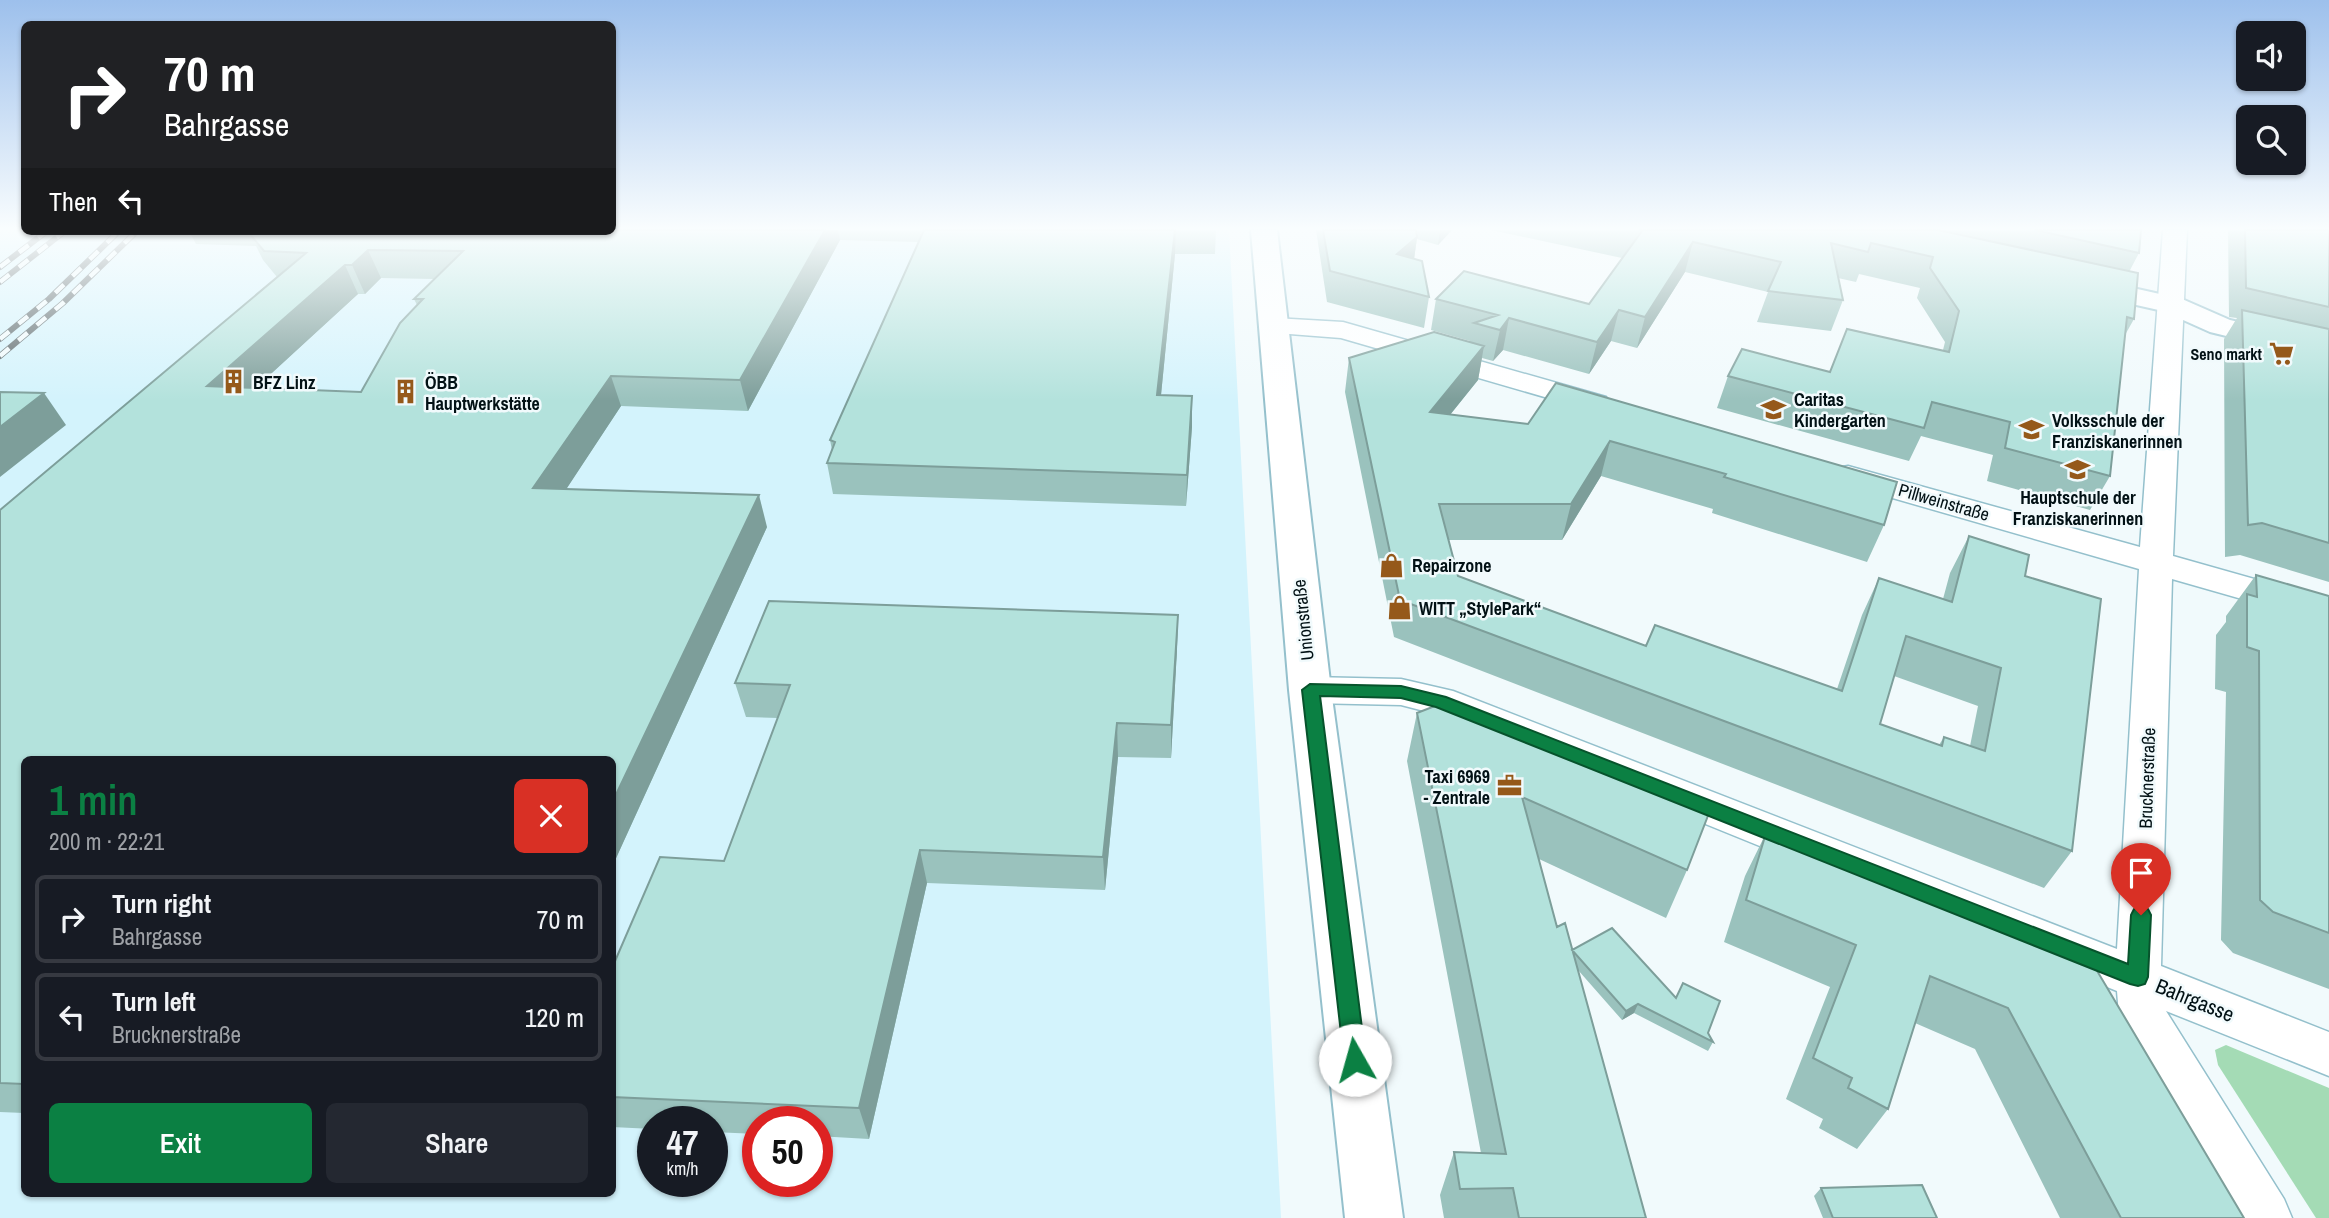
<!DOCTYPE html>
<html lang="en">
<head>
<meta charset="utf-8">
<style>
  body { margin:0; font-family:"Archivo Narrow",sans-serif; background:#242831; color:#f1f3f6; height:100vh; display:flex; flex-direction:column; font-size:26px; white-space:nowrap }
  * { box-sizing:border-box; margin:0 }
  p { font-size:23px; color:#9ea1a6 }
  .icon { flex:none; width:38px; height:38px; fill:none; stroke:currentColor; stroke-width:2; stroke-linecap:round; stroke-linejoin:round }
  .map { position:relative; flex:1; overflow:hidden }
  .panel { position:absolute; left:21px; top:756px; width:595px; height:441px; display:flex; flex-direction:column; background:#171b24; border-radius:10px; box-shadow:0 2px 5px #0004 }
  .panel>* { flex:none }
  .guide { position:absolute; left:21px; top:21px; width:595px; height:214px; border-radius:10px; box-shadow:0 2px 5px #0004; background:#202124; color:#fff; overflow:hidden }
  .fabs { position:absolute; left:2236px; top:21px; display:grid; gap:14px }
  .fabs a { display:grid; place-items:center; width:70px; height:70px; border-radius:10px; background:#171b24; box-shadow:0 2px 5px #0004; font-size:35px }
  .speed { position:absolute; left:637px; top:1106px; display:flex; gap:14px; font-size:35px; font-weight:700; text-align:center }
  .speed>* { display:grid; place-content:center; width:91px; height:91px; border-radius:50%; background:#171b24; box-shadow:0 2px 5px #0004; line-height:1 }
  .speed small { font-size:18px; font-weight:400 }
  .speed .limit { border:10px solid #d22; background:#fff; color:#111 }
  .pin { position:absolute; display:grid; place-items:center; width:60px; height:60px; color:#fff; margin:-72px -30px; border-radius:50% 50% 50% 0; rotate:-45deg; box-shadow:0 0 7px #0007 }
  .pin .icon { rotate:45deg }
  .me { position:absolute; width:77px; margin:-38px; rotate:353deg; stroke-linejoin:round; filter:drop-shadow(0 0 5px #0008) }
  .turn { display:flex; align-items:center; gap:24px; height:147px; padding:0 28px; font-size:32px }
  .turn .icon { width:91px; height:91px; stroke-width:2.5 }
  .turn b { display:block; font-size:49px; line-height:60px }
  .then { display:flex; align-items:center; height:66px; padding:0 28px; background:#0003; gap:14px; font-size:26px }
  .round { display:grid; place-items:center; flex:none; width:74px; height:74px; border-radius:10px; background:#242831 }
  .headline { display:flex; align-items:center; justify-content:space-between; height:119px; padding:0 28px }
  h1 { font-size:42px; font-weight:600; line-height:52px; color:#0b8043 }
  .button { display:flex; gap:14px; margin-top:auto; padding:14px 28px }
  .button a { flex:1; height:80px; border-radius:10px; background:#0b8043; color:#fff; font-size:28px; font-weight:600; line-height:80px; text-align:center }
  .button a+a { background:#242831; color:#f1f3f6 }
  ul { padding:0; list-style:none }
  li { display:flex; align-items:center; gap:21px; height:88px; margin:0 14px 10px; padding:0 14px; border:4px solid #363941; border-radius:10px }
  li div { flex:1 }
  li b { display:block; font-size:26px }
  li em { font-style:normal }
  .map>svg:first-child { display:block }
  .built { fill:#d3f3fc; fill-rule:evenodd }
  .green { fill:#a4dbb5 }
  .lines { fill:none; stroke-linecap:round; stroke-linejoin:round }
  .minor-casing { stroke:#94c0cc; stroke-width:3 }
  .major-casing { stroke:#94c0cc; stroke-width:4 }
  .minor { fill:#fff; fill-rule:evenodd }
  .major { fill:#fff; fill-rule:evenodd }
  .rail-casing { stroke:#586568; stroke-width:6 }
  .rail { stroke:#f1fafc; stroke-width:4.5; stroke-dasharray:12; stroke-linecap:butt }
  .wall { fill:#9ac2bd; fill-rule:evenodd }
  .shaded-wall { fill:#7d9e9a }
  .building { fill:#b3e2dc; stroke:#7d9e9a; stroke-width:2; fill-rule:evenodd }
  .route { fill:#0b8043; stroke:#07532c; stroke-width:2 }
  .labels { text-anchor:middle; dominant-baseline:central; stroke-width:5; stroke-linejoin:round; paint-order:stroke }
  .far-poi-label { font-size:16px; font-weight:bold; fill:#021115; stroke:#f1fafc; text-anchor:end }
  .poi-label { font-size:18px; font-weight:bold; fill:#021115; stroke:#f1fafc; text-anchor:start }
  .street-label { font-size:18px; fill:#021115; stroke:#f1fafc }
  .near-street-label { font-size:21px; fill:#021115; stroke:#f1fafc }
</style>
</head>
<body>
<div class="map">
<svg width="2329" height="1218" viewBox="0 0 2329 1218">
  <rect width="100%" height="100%" fill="#f1fafc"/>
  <path class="built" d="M0,230H1229L1281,1218H0ZM24,760H612V1194H24ZM653,1122H712V1181H653ZM758,1122H817V1181H758Z"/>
  <path class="green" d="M2226,1045L2329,1088V1218H2316L2218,1065L2215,1050Z"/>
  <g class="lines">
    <defs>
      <path id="minor" d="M2163,230H2187L2173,556L2329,600V624L2172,579L2161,966L2329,1032V1076L2166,1011L2284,1199L2292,1218H2235L2126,1030L2119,1015L2117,991L1432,713L1401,705L1310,703L1297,699L1291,690L1297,681L1310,677L1401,679L1453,691L2117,949L2139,569L1837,482L1833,475L1837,468L1848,466L2140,547Z
        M1274,318L1343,322L1606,397L1610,403L1606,409L1596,412L1341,338L1265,332L1261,326L1265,320Z"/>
      <path id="major" d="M1251,230H1277L1331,690L1403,1218H1345L1289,690Z
        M2084,277L2182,299L2230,320L2329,343V361L2210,332L2163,311L2074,291L2070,285L2074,279Z"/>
    </defs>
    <use href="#minor" class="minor-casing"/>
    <use href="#major" class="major-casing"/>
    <use href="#minor" class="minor"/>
    <use href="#major" class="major"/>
    <defs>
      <path id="rail" d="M0,267L47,231
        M0,282L65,231
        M0,339L49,299L119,231
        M0,356L63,303L137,231"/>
    </defs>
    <use href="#rail" class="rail-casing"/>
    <use href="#rail" class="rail"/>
  </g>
  <path class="wall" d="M612,230H1216L1215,254H1175L1161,395L1192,427L1186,506L833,494L827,463L832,450L830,440L919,242L840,240L748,411L621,406L566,489L767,527L612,867V760H24V1113L0,1112V510L277,277L263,260L256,246L196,244L189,231ZM381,278L434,279L414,299L417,305L361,392L255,388L358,294H365Z
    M1316,230H1452L1438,245L1417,239L1414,259L1429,297L1424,328L1327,302Z
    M1491,230H2141L2139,253L2129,272L2134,319L2125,335L2110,476L2090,510L1987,481L1993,455L1921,436L1909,461L1717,408L1728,376L1830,372L1943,350L1945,342L1917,298L1920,288L1859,274L1856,282L1838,278L1843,300L1831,331L1757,322L1768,292L1685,272L1637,348L1611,341L1589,374L1503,350L1493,361L1482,358L1478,380L1450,415L1528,424L1556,383L1884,525L1867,562L1712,513L1713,509L1601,476L1562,540H1449L1458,576L1646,646L1837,689L1862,615L1879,578L1943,599L1950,573L1969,536L2025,576L2072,851L2044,888L1394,637L1345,392L1349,358L1470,342V341L1431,330L1436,299L1589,304L1622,258ZM1894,676L1978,706L1970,746L1944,737L1939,745L1880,724Z
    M2228,230H2329V582L2240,555L2225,557L2224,339L2237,318L2229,317Z
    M2256,575L2329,596V989L2233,953L2221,940L2226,692L2215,689L2216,635L2226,622V616Z
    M1178,615L1177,649L1171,758L1118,757L1105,890L927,883L869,1139L817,1136V1122H758V1134L712,1132V1122H653V1129L612,1127V968L724,861L778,718L746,717L735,683Z
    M1417,713L1687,870L1666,918L1539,859L1557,927L1573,950L1708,1033L1713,1042L1708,1051L1634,1013L1622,1020L1578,970L1646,1218H1444L1440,1195L1454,1152L1481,1153L1407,761Z
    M1766,833L2093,964L2244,1218H2060L1975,1049L1915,1023L1888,1109L1857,1149L1819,1128L1823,1119L1786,1099L1830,987L1724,942L1745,876Z
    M1821,1188L1937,1218H1823L1814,1196Z"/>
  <path class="shaded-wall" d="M825,230H838L840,240L748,411L740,380Z
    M1176,230L1175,254L1158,425L1157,395Z
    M1440,230H1452L1438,245Z
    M1417,237L1413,267L1397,254Z
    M1693,242L1685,272L1637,348L1645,317Z
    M368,250L381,278L365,294L352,265Z
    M345,265L358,294L224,417L207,386Z
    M1619,310L1611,341L1589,374L1597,342Z
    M1509,318L1503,350L1493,361L1500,330Z
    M1484,346L1478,380L1424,447L1430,412Z
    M611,376L621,406L546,520L533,488Z
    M44,393L66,425L0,477V427Z
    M1192,396V427L1186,506L1187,475Z
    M1610,441L1601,476L1562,540L1571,504Z
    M759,495L767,527L612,867V803Z
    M1178,615L1177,649L1171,758V725Z
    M1117,723L1118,757L1105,890L1103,857Z
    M920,850L927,883L869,1139L859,1108Z
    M1638,1004L1634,1013L1622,1020L1626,1011Z"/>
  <path class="building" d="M612,230H825L740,380L611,376L533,488L759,495L612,803V760H24V1084L0,1083V510L306,253L264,251L249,233L251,231ZM368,250L463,251L414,299H423L400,323L361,392L207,386L345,265H352Z
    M924,230H1175L1157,395L1192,396L1187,475L827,463L835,442L830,440Z
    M1323,230H1416L1417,237L1397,254L1422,261L1429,297L1330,271Z
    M1639,230H1938L2138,273L2134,319L2127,317L2110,476L2005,448L2010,422L1932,402L1924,428L1728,376L1742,349L1830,372L1847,329L1949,352L1959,311L1930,268L1933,257L1871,243L1868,252L1831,243L1843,300L1768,291L1781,262L1693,242L1645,317L1619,310L1597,342L1509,318L1500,330L1474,323L1498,315L1436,299L1464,271L1589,304L1642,231Z
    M2035,230H2141L2139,253Z
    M2245,230H2329V307L2246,288Z
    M2242,310L2329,329V543L2262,523L2248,525Z
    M1434,332L1484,346L1430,412L1528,424L1556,383L1897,482L1884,525L1724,477L1726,474L1610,441L1571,504H1439L1458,576L1646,646L1655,625L1842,691L1879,578L1952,602L1969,536L2029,555L2025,576L2101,599L2072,851L1400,600L1349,358ZM1906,636L2001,668L1985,751L1944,737L1942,746L1880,724Z
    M0,392L44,393L0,427Z
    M2256,575L2329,596V933L2273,912L2260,900L2259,651L2247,647V594L2257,597Z
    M769,601L1178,615L1171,725L1117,723L1103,857L920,850L859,1108L612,1097V968L660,857L724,861L790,685L735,683Z
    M1440,704L1709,813L1687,870L1522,797L1557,927L1565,923L1646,1218H1519L1513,1188L1460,1189L1454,1152L1506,1154L1417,713Z
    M1766,833L2093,964L2244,1218H2121L2008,1008L1930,976L1888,1109L1848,1088L1852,1078L1813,1058L1856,945L1746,900Z
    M1612,928L1676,998L1683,983L1720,1001L1708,1033L1713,1042L1638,1004L1626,1011L1572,950Z
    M1922,1185L1937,1218H1833L1821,1188Z"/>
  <linearGradient id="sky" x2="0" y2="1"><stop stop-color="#9dc0ec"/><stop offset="0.57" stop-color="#f9fdfe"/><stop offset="1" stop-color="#f9fdfe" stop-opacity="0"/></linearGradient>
  <rect width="2329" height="401" fill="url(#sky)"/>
  <path class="route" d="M1310,684L1401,686L1446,697L2128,964L2131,915L2134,909L2141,907L2148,909L2151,915L2148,977L2145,984L2138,986L2130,984L1436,707L1401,698L1320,696L1366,1060L1363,1067L1355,1070L1348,1067L1344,1060L1302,690Z"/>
  <defs>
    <symbol id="supermarket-bare" viewBox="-9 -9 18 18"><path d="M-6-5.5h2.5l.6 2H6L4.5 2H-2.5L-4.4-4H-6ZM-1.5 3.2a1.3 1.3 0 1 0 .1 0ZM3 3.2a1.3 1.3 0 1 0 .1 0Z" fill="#95591a" stroke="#f1fafc" stroke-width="2.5" paint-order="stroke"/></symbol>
    <symbol id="building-bare" viewBox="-9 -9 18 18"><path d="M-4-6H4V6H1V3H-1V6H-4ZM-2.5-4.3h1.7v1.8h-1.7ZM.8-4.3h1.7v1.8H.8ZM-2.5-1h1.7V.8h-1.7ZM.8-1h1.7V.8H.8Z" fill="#95591a" stroke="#f1fafc" stroke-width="2.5" paint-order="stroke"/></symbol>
    <symbol id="school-bare" viewBox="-9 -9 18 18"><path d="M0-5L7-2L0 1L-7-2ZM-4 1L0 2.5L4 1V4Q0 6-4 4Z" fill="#95591a" stroke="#f1fafc" stroke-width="2.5" paint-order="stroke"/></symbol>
    <symbol id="shop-bare" viewBox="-9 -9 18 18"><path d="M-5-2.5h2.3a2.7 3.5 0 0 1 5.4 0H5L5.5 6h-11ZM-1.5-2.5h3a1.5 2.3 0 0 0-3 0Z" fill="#95591a" stroke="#f1fafc" stroke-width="2.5" paint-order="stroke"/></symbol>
    <symbol id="office-bare" viewBox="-9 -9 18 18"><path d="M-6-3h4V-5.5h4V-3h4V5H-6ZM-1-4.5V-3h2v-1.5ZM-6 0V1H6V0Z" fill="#95591a" stroke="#f1fafc" stroke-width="2.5" paint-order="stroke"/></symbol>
  </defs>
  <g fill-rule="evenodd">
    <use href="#supermarket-bare" x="2264" y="336" width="35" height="35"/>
    <use href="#building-bare" x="216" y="364" width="35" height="35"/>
    <use href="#building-bare" x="388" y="374" width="35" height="35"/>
    <use href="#school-bare" x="1756" y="392" width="35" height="35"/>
    <use href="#school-bare" x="2014" y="412" width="35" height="35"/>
    <use href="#school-bare" x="2060" y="452" width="35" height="35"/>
    <use href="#shop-bare" x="1374" y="548" width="35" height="35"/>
    <use href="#shop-bare" x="1382" y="590" width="35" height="35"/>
    <use href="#office-bare" x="1492" y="768" width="35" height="35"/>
  </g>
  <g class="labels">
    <g class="far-poi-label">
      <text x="2262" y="354">Seno markt</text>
    </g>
    <g class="poi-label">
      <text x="253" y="382">BFZ Linz</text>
      <text x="425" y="382">ÖBB<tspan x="425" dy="21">Hauptwerkstätte</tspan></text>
      <text x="1794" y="399">Caritas<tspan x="1794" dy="21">Kindergarten</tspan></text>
      <text x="2052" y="420">Volksschule der<tspan x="2052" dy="21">Franziskanerinnen</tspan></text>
      <text x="2078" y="497" text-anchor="middle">Hauptschule der<tspan x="2078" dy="21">Franziskanerinnen</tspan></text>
      <text x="1412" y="565">Repairzone</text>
      <text x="1419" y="608">WITT „StylePark“</text>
      <text x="1490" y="776" text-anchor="end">Taxi 6969<tspan x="1490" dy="21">- Zentrale</tspan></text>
    </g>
    <g class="street-label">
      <text transform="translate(1944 502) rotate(16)">Pillweinstraße</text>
      <text transform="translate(1303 620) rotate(-96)">Unionstraße</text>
      <text transform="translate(2147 778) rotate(-88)">Brucknerstraße</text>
    </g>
    <g class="near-street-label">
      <text transform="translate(2195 1000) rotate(22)">Bahrgasse</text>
    </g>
  </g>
</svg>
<div class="fabs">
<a><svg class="icon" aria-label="sound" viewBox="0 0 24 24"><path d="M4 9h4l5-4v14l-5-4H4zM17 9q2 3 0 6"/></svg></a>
<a><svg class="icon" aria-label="search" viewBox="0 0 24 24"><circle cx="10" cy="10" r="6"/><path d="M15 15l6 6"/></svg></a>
</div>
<div class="speed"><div>47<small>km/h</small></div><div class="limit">50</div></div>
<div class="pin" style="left:2141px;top:915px;background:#d93025"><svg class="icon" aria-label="arrive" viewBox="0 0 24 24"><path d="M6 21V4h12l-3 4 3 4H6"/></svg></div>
<svg class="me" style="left:1355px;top:1060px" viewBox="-20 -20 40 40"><circle r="19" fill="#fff"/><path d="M0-13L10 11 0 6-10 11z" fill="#0b8043"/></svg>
<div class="guide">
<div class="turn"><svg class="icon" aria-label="right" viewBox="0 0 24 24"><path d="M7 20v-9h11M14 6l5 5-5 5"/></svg><div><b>70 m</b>Bahrgasse</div></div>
<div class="then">Then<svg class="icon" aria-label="left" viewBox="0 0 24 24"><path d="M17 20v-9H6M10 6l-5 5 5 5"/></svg></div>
</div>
<section class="panel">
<div class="headline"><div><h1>1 min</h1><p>200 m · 22:21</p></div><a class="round" style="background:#d93025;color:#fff"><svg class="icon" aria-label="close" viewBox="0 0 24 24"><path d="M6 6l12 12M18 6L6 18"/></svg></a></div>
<ul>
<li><svg class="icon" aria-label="right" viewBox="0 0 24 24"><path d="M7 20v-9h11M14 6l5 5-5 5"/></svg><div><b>Turn right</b><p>Bahrgasse</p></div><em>70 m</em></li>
<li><svg class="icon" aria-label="left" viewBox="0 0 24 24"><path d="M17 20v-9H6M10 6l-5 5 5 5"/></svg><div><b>Turn left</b><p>Brucknerstraße</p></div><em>120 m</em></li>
</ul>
<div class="button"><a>Exit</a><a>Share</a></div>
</section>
</div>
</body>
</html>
